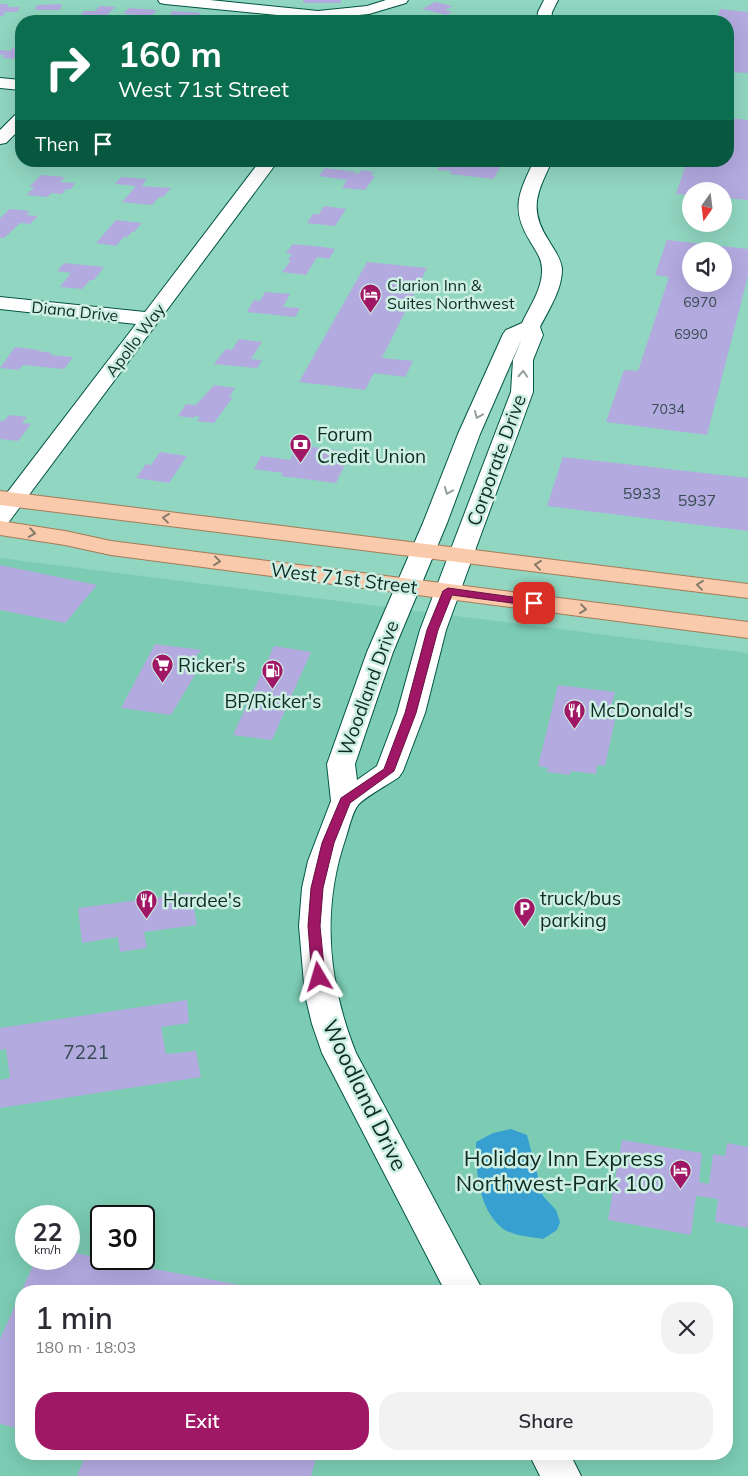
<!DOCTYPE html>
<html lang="en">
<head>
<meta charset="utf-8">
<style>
  body { margin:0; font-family:Mulish,sans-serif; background:#f2f2f3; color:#2b2b33; height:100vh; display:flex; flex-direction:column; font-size:19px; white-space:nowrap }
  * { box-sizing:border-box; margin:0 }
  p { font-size:16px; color:#7c7c81 }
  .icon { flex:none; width:28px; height:28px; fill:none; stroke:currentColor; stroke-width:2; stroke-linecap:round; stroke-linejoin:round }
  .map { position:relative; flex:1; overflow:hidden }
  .details { position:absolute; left:15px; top:1285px; width:718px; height:175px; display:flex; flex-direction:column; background:#fff; border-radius:20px; box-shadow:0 5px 20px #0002 }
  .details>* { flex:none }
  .top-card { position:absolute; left:15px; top:15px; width:719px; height:152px; border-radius:20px; box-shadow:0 5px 20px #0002; background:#0b6e4f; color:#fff; overflow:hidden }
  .needle { width:32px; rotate:194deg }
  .buttons { position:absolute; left:682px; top:182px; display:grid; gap:10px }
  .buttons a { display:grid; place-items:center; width:50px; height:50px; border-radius:50%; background:#fff; box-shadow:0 5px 20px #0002; font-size:25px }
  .speed { position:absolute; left:15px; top:1205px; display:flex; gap:10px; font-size:25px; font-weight:700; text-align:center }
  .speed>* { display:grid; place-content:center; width:65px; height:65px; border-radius:50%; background:#fff; box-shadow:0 5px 20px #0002; line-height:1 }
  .speed small { font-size:12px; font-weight:400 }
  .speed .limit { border:2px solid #111; border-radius:8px; background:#fff; color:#111 }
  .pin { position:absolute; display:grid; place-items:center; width:42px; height:42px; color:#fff; margin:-21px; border-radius:10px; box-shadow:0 2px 8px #0006 }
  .me { position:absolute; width:55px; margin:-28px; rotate:353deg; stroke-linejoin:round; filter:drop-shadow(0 0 4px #0008) }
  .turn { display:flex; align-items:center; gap:18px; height:105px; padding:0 20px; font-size:22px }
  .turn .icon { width:65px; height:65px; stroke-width:2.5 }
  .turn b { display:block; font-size:35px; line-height:42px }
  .then { display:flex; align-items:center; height:48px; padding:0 20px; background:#0003; gap:10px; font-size:19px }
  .round { display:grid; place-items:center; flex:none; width:52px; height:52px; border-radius:20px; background:#f2f2f3 }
  .summary { display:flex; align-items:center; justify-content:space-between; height:85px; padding:0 20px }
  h1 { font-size:30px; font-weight:600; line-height:38px }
  .button { display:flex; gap:10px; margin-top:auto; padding:10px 20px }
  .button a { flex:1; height:58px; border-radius:20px; background:#9f1765; color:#fff; font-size:20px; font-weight:600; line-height:58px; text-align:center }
  .button a+a { background:#f2f2f3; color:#2b2b33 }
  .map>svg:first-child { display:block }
  .built { fill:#7cccb4; fill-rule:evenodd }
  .water { fill:#37a0d0 }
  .building { fill:#b3aae0; fill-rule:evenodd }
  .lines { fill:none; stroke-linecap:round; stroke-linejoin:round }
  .minor-casing { stroke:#015543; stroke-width:2 }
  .major-casing { stroke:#a57b58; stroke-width:2 }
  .minor { fill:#fff; fill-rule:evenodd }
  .major { fill:#facaac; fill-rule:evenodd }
  .oneway { stroke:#93a09c }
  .oneway2 { stroke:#847b68 }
  .route { fill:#9f1765; stroke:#670f42 }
  .labels { text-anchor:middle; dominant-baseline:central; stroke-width:5; stroke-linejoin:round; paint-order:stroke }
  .far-number-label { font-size:14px; fill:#384c53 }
  .far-poi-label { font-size:16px; fill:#0f2c24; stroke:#cdefe3; text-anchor:start }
  .far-street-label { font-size:16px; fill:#0f2c24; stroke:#cdefe3 }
  .number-label { font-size:16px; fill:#384c53 }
  .poi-label { font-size:19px; fill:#0f2c24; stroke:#cdefe3; text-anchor:start }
  .street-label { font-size:19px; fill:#0f2c24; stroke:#cdefe3 }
  .near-number-label { font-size:19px; fill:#384c53 }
  .near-street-label { font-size:22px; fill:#0f2c24; stroke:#cdefe3 }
  .near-poi-label { font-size:22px; fill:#0f2c24; stroke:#cdefe3; text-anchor:end }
</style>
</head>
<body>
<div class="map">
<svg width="748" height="1476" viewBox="0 0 748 1476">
  <rect width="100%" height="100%" fill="#90d6c0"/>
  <path class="built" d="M0,558L748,653V1476H0ZM26,1216H69V1259H26ZM101,1216H144V1259H101ZM21,1291H726V1454H21Z"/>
  <path class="water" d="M511,1129L527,1135L543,1196L556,1210L560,1222L557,1230L543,1239C531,1237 512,1236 502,1228C478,1208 476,1171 476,1142L493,1133Z"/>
  <path class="building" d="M303,0H341V3H304Z
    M435,2L453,6L445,10L452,12L447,15L422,9Z
    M0,4H8L7,7H20L17,12H5L3,16H0Z
    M62,4L60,10H35L37,5Z
    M100,6L115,7L104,18L79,17L84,11H95Z
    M129,8L157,10L151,16L123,14Z
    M720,9L748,12V73L728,72V21H717Z
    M173,11L201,13L195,21L166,19Z
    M215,15L228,17L225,19L235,21H208Z
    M418,16L431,21H394L406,17Z
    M13,48H21V59L2,58L5,55H0V50L10,51Z
    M728,118L748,120V200L724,198V191H691V195L676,194L687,161H728Z
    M162,161H192L188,165Z
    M442,161H498V163H502L494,179L450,174L452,171L437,170Z
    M325,168L356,172L355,174H358L361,170L374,172L371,175L375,176L365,190L342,188L347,180L319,176Z
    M41,175L65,177L60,182L75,183L71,189H66L62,194L51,193L48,197L27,195L34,187H29Z
    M121,177L147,179L142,186L171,188L163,197H159L152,205L122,202L136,186L115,184Z
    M324,206L346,209L335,226L307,223L313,214H319Z
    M10,209L30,211L27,215L38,216L30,224L20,223L4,238H0V218Z
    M116,220L142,223L134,232H132L127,237H124L116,246L96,243Z
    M667,240L748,249V276L707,435L606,422L624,370L638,371L669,277L655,275ZM691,251H724V284H691Z
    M293,244L323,247L335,249L329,259L317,257L306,275L282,272L291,260H288L292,254L286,253Z
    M367,262L427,268L382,358L413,361L405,377L374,373L365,390L299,382Z
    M64,263L104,267L94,280H90L82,289L60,287L71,273L57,271Z
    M265,292L290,294L283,307L300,308L295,317L247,312L254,300L260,301Z
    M239,339L262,342L251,359L262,360L257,368L214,364L226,349L232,350Z
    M15,347L39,350L38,351L52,353L50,355L73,357L64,369L23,365L18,370L0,368Z
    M214,385L235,388L229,397H233L214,423L197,421L200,417L195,416L194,418L178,416L186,404L196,405Z
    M9,415L27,417L22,423L31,424L18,441L0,439V421H4Z
    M298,445L351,452L336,483L281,476L283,473L254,469L261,456L290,460Z
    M160,452L187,456L169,483L136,478L146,464L151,465Z
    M563,457L748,478V531L547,506Z
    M0,565L97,585L65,623L0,610Z
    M155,644L202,650L197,654V660H201L196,673L171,715L121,708Z
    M274,646L311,652L272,740L233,735Z
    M558,685L615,692L610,710L617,711L605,766L597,765L596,774L571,771L570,775L547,772L548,768L538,766Z
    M191,893L197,925L144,932L147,948L120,952L118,937L82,943L78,908Z
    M187,1000L189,1023L161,1027L166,1054L196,1051L201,1077L0,1108V1080L10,1078L6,1049L0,1050V1028Z
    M622,1140L702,1153L699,1182L709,1184L713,1154L725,1156L727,1143L748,1147V1228L715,1222L718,1199L696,1196L691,1235L608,1220Z
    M69,1251L101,1259L272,1291H21V1429L0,1424V1339L36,1259H69Z
    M86,1454H317L311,1476H77Z"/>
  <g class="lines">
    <defs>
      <path id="minor" d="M158,0H210L318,11L367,6L386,0H408L406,3L369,14L318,19L165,4L160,3Z
        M544,0H558L552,12L551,21H537L538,12Z
        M0,78L21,80V90L0,88Z
        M21,114V128L6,143L0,144V130L15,115Z
        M260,161H278L8,523L0,525V502L136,324L0,309V297L145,312Z
        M534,161H552C537,193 528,209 549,241C554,250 561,258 562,269C562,290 549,309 540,327L543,335L533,360V392L446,630L425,713L403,771L399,777C389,784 365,797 358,805C352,813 349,828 346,837C321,909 328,983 356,1053L483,1291H445L322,1053L312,1024L305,995L299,926L302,888L308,861L331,801L327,764L367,652L423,523L458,434L503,334L506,330L522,323C530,306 543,288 542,269C542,258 535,250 530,241C510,209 519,192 534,161ZM522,338L513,360L511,392L420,630L397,713L377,766L357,780L355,764L393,652L447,523L480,434Z
        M529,1454H570L581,1476H540Z"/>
      <path id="major" d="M0,491L748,584V598L0,505Z
        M0,521L65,531L111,541L748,622V638L111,555L65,545L0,535Z"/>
    </defs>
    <use href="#minor" class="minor-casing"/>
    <use href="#major" class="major-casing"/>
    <use href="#minor" class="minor"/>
    <use href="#major" class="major"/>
  </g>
  <defs><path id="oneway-chevron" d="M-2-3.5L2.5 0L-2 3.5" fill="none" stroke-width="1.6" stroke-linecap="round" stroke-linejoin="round" transform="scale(1.25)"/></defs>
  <g class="oneway">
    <use href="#oneway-chevron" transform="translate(523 374) rotate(-87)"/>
    <use href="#oneway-chevron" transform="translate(478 415) rotate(113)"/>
    <use href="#oneway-chevron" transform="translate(448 491) rotate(112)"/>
  </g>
  <g class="oneway2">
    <use href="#oneway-chevron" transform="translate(166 518) rotate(-173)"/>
    <use href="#oneway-chevron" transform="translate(32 533) rotate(9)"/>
    <use href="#oneway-chevron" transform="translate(217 561) rotate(7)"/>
    <use href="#oneway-chevron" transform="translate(538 565) rotate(-173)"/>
    <use href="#oneway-chevron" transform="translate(700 585) rotate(-173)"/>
    <use href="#oneway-chevron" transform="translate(583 609) rotate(7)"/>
  </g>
  <path class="route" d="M448,588L534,600L539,603L534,606L452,595L438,630L416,713L394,771L350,803L334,843L323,888L320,926L325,977L323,980H314L312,977L308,926L311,888L322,843L341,798L384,769L405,713L427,630L443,591Z"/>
  <defs>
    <symbol id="hotel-pin" viewBox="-11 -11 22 30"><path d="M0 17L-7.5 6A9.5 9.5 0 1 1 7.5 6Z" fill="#9f1765" stroke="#cdefe3"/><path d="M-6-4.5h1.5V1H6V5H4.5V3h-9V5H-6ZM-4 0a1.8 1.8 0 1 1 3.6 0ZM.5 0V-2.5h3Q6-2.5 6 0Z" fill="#fff"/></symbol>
    <symbol id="bank-pin" viewBox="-11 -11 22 30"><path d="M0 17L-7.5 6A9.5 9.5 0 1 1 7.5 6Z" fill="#9f1765" stroke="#cdefe3"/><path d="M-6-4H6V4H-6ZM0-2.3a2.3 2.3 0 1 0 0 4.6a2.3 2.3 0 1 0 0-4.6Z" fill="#fff"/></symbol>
    <symbol id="supermarket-pin" viewBox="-11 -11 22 30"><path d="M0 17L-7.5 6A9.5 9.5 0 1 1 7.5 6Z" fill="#9f1765" stroke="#cdefe3"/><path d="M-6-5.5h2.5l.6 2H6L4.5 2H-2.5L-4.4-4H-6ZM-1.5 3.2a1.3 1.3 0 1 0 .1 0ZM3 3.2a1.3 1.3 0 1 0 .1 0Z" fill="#fff"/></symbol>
    <symbol id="fuel-pin" viewBox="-11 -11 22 30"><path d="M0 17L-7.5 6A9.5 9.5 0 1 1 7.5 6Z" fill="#9f1765" stroke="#cdefe3"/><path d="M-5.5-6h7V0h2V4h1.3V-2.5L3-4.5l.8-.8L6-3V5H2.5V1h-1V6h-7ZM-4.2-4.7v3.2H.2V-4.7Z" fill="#fff"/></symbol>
    <symbol id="restaurant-pin" viewBox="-11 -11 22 30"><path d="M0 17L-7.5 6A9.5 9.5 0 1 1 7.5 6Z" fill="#9f1765" stroke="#cdefe3"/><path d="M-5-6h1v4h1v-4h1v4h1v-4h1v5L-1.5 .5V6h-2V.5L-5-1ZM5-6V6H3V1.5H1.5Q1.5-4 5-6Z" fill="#fff"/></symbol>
    <symbol id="parking-pin" viewBox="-11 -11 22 30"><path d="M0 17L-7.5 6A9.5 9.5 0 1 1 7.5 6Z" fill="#9f1765" stroke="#cdefe3"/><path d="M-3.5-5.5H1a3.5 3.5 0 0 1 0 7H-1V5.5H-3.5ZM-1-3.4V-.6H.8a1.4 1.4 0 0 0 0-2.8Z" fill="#fff"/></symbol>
  </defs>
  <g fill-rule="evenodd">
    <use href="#hotel-pin" x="358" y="282" width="25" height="34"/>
    <use href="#bank-pin" x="288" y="432" width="25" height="34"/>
    <use href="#supermarket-pin" x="150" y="652" width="25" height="34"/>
    <use href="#fuel-pin" x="260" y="658" width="25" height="34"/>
    <use href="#restaurant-pin" x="562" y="698" width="25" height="34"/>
    <use href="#restaurant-pin" x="134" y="888" width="25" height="34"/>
    <use href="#parking-pin" x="512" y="896" width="25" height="34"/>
    <use href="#hotel-pin" x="668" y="1158" width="25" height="34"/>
  </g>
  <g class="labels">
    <g class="far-number-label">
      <text x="700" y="302">6970</text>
      <text x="691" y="334">6990</text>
      <text x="668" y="409">7034</text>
    </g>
    <g class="far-poi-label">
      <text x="387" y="285">Clarion Inn &amp;<tspan x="387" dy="18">Suites Northwest</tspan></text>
    </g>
    <g class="far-street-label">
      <text transform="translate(75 311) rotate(6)">Diana Drive</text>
      <text transform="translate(135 340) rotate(-53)">Apollo Way</text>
    </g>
    <g class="number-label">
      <text x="642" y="493">5933</text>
      <text x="697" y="500">5937</text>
    </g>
    <g class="poi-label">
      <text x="317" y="434">Forum<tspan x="317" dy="22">Credit Union</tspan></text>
      <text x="178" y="665">Ricker's</text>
      <text x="273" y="701" text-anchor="middle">BP/Ricker's</text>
      <text x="590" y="710">McDonald's</text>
      <text x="540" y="898">truck/bus<tspan x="540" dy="22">parking</tspan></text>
      <text x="163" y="900">Hardee's</text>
    </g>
    <g class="street-label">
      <text transform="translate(496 460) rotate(-70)">Corporate Drive</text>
      <text transform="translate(344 578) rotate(7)">West 71st Street</text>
      <text transform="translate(368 688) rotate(-70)">Woodland Drive</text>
    </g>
    <g class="near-number-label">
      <text x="86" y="1052">7221</text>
    </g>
    <g class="near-street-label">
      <text transform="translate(365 1095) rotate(64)">Woodland Drive</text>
    </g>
    <g class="near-poi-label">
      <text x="664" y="1158">Holiday Inn Express<tspan x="664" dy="25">Northwest-Park 100</tspan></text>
    </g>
  </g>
</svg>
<div class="buttons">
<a><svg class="needle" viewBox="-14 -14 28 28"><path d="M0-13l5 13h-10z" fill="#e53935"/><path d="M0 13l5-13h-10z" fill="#7c7c81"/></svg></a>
<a><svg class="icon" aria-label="sound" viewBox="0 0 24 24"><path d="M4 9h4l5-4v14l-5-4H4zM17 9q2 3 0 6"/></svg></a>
</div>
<div class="speed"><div>22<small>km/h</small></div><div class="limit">30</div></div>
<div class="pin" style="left:534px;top:603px;background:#d93025"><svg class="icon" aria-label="arrive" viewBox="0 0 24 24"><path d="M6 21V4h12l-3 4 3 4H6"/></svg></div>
<svg class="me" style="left:319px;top:977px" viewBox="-20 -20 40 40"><path d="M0-17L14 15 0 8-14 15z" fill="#9f1765" stroke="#fff" stroke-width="4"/></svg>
<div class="top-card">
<div class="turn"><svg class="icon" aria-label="right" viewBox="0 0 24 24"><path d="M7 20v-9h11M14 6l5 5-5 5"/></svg><div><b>160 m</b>West 71st Street</div></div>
<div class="then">Then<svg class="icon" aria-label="arrive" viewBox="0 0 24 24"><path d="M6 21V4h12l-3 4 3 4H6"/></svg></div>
</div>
<section class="details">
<div class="summary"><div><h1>1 min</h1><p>180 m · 18:03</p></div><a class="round"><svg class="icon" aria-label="close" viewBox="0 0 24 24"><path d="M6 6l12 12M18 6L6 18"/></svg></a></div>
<div class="button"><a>Exit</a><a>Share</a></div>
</section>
</div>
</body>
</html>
